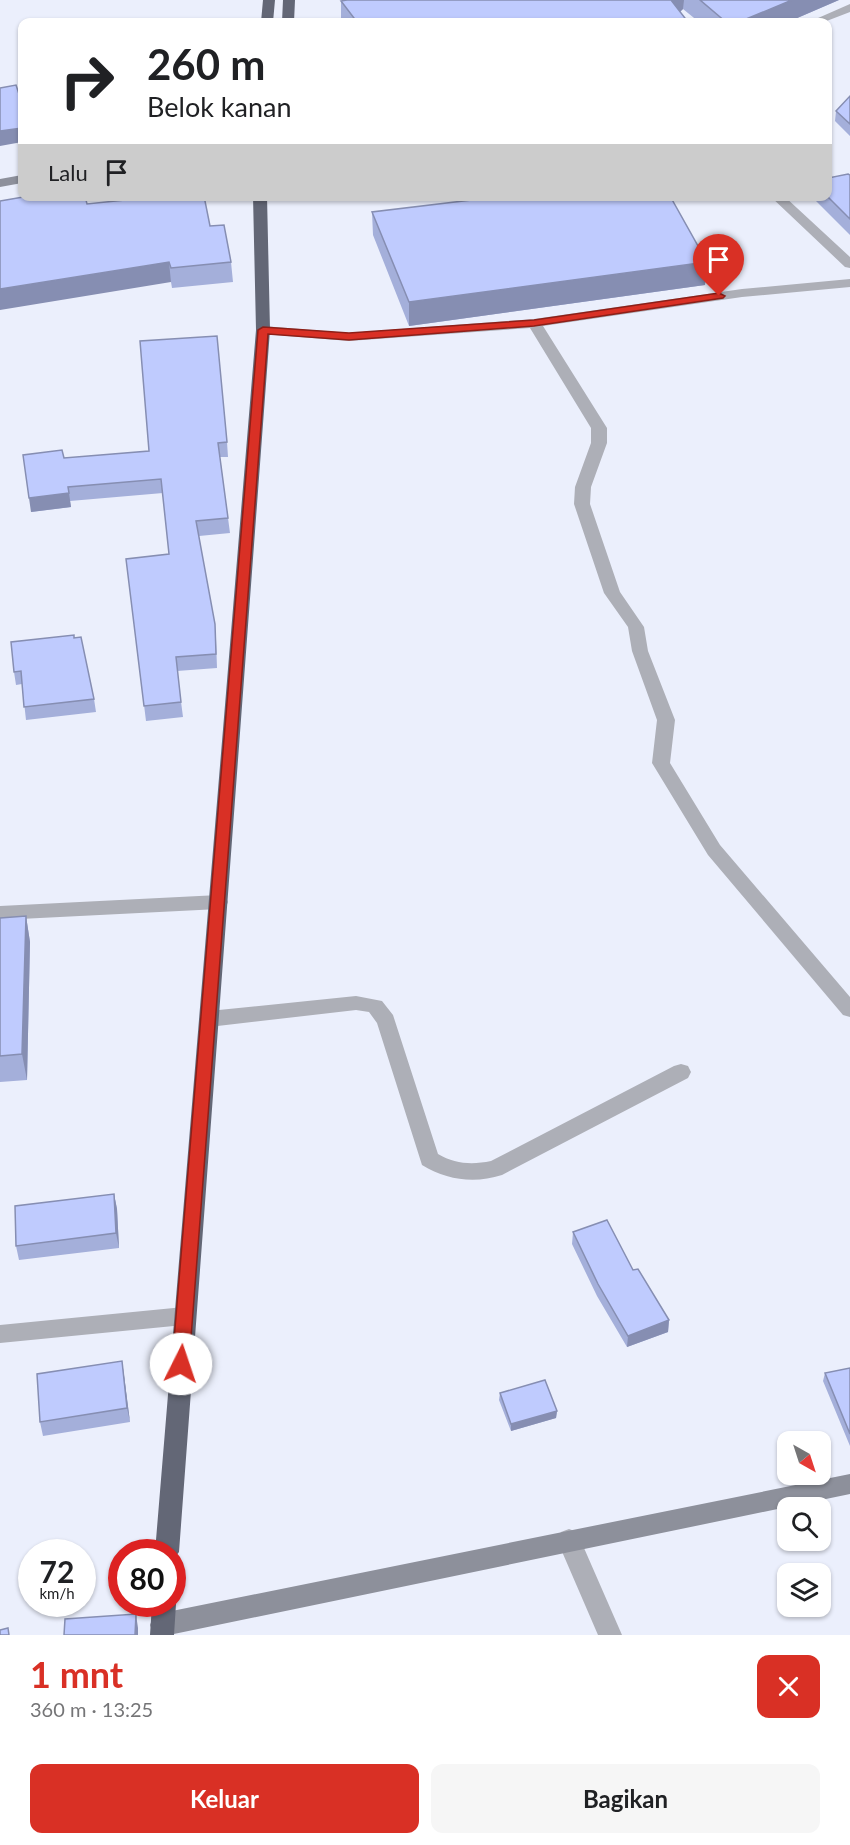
<!DOCTYPE html>
<html lang="id">
<head>
<meta charset="utf-8">
<style>
  body { margin:0; font-family:Lato,sans-serif; background:#f6f6f6; color:#202124; height:100vh; display:flex; flex-direction:column; font-size:22px; white-space:nowrap }
  * { box-sizing:border-box; margin:0 }
  p { font-size:20px; color:#757577 }
  .icon { flex:none; width:33px; height:33px; fill:none; stroke:currentColor; stroke-width:2; stroke-linecap:round; stroke-linejoin:round }
  .map { position:relative; height:1635px; overflow:hidden }
  .sheet { display:flex; flex-direction:column; background:#fff; flex:1 }
  .sheet>* { flex:none }
  .top-card { position:absolute; left:18px; top:18px; width:814px; height:183px; border-radius:12px; box-shadow:0 2px 4px #0004; background:#fff; color:#202124; overflow:hidden }
  .needle { width:39px; rotate:141deg }
  .fabs { position:absolute; left:777px; top:1431px; display:grid; gap:12px }
  .fabs a { display:grid; place-items:center; width:54px; height:54px; border-radius:12px; background:#fff; box-shadow:0 2px 4px #0004; font-size:30px }
  .speed { position:absolute; left:18px; top:1539px; display:flex; gap:12px; font-size:30px; font-weight:700; text-align:center }
  .speed>* { display:grid; place-content:center; width:78px; height:78px; border-radius:50%; background:#fff; box-shadow:0 2px 4px #0004; line-height:1 }
  .speed small { font-size:15px; font-weight:400 }
  .speed .limit { border:9px solid #d22; background:#fff; color:#111 }
  .pin { position:absolute; display:grid; place-items:center; width:51px; height:51px; color:#fff; margin:-62px -26px; border-radius:50% 50% 50% 0; rotate:-45deg; box-shadow:0 0 6px #0007 }
  .pin .icon { rotate:45deg }
  .me { position:absolute; width:66px; margin:-33px; rotate:4deg; stroke-linejoin:round; filter:drop-shadow(0 0 4px #0008) }
  .turn { display:flex; align-items:center; gap:21px; height:126px; padding:0 30px; font-size:27px }
  .turn .icon { width:78px; height:78px; stroke-width:2.5 }
  .turn b { display:block; font-size:42px; line-height:51px }
  .then { display:flex; align-items:center; height:57px; padding:0 30px; background:#0003; gap:12px; font-size:22px }
  .round { display:grid; place-items:center; flex:none; width:63px; height:63px; border-radius:12px; background:#f6f6f6 }
  .summary { display:flex; align-items:center; justify-content:space-between; height:102px; padding:0 30px }
  h1 { font-size:36px; font-weight:700; line-height:45px; color:#d93025 }
  .action { display:flex; gap:12px; margin-top:auto; padding:12px 30px }
  .action a { flex:1; height:69px; border-radius:12px; background:#d93025; color:#fff; font-size:24px; font-weight:700; line-height:69px; text-align:center }
  .action a+a { background:#f6f6f6; color:#202124 }
  .map>svg:first-child { display:block }
  .lines { fill:none; stroke-linecap:round; stroke-linejoin:round }
  .lane { fill:#adafb7; fill-rule:evenodd }
  .street { fill:#adafb7; fill-rule:evenodd }
  .secondary { fill:#8d909b; fill-rule:evenodd }
  .highway { fill:#636776; fill-rule:evenodd }
  .wall { fill:#a4afda }
  .shaded-wall { fill:#868eb2 }
  .building { fill:#bfcbfe; stroke:#868eb2; stroke-width:1.5 }
  .route { fill:#d93025; stroke:#8d1f18; stroke-width:1.5 }
</style>
</head>
<body>
<div class="map">
<svg width="850" height="1635" viewBox="0 0 850 1635">
  <rect width="100%" height="100%" fill="#ebeffc"/>
  <g class="lines">
    <path class="lane" d="M219,895L226,897L228,902L226,907L219,909L0,920V906Z"/>
    <path class="street" d="M850,4V12L824,22H809Z
      M770,196H784L850,257V268L845,267Z
      M850,279V287L742,297L543,326L607,428V443L591,487L590,504L620,592L644,627L648,651L675,720L670,763L720,845L850,997V1017L843,1015L708,855L652,763L657,720L632,651L628,627L604,593L574,504L575,487L591,443V428L530,328L349,341L263,334L256,330L263,326L349,333L534,319L742,289Z
      M356,996L382,1001L393,1015L438,1154C455,1164 472,1165 491,1161L674,1066L681,1064L688,1066L691,1072L688,1078L502,1175C474,1184 447,1180 422,1165L377,1023L369,1012L356,1010L209,1027L202,1024L199,1019L202,1014L209,1011Z
      M184,1307L192,1309L195,1316L192,1323L184,1325L0,1343V1325Z
      M569,1529L577,1532L622,1635H598L557,1540L561,1532Z"/>
    <path class="secondary" d="M22,175V183L0,187V179Z
      M850,1474V1494L169,1635L153,1633L150,1625L153,1617L162,1613Z"/>
    <path class="highway" d="M263,0H275L273,22H261Z
      M283,0H295L294,22H282Z
      M253,196H267L270,330L179,1552L172,1561V1552H155L256,330Z
      M172,1596L176,1604L174,1635H150L152,1604H172Z"/>
  </g>
  <path class="wall" d="M347,0H839L788,22H699L683,9L680,12L688,22H341V1Z
    M850,96V136L835,121L836,111Z
    M850,175V235L811,196H828Z
    M159,196H204L210,226L231,262L233,282L172,288L171,282L87,204Z
    M372,212L707,262L705,285L409,326L373,235Z
    M227,442L228,457H220L228,518L230,533L199,536L216,639L217,668L177,671L183,717L146,721L126,559L169,554L163,493L70,501L71,507L31,512L64,458L149,451Z
    M74,638L94,699L96,712L26,720L22,684L16,685L14,672Z
    M26,916L30,942L27,1080L0,1082V918Z
    M114,1194L117,1209L119,1248L19,1260L16,1246Z
    M573,1232L633,1270L669,1320L668,1332L627,1347L597,1296L572,1244Z
    M122,1361L130,1422L43,1436L40,1422Z
    M850,1368V1446L823,1381L825,1373Z
    M500,1393L557,1411L556,1418L511,1431L499,1400Z"/>
  <path class="shaded-wall" d="M671,0H684L683,9L669,22Z
    M792,0H839L788,22H739Z
    M22,128V142L0,146V131Z
    M169,262L171,282L0,310V289Z
    M707,262L705,285L409,326V302Z
    M69,493L71,507L31,512L29,498Z
    M26,916L30,942L27,1080L22,1054Z
    M114,1194L117,1209L119,1248L116,1233Z
    M669,1320L668,1332L627,1347L628,1336Z
    M122,1361L124,1375L130,1422L127,1408Z
    M557,1411L556,1418L511,1431V1424Z
    M136,1614L138,1628V1635H135Z"/>
  <path class="building" d="M347,0H671L688,22H357L341,1Z
    M700,0H792L739,22H726Z
    M16,85L22,103V128L0,131V88Z
    M850,96V124L836,111Z
    M848,174L850,175V219L827,196H828V178Z
    M29,196H85L87,204L164,196H204L210,226L224,225L231,262L171,268L169,262L0,289V201Z
    M505,196H670L707,262L409,302L372,212Z
    M217,336L227,442L218,443L228,518L196,521L215,624L216,654L176,657L181,702L144,706L126,559L169,554L161,479L68,487L69,493L29,498L23,455L62,450L64,458L149,451L140,341Z
    M74,635V638L81,637L94,699L24,707L21,671L14,672L11,642Z
    M26,916L22,1054L0,1056V918Z
    M114,1194L116,1233L16,1246L15,1206Z
    M607,1220L633,1270L638,1269L669,1320L628,1336L598,1284L573,1232Z
    M122,1361L127,1408L40,1422L37,1374Z
    M850,1368V1434L825,1373Z
    M545,1380L557,1411L511,1424L500,1393Z
    M136,1614L135,1635H64L65,1619Z
    M8,1628L9,1635H0V1630Z"/>
  <path class="route" d="M719,293L725,296L723,298L534,326L349,340L268,334L189,1364L187,1369L181,1371L175,1369L172,1364L258,330L263,327L349,333L534,320Z"/>
</svg>
<div class="fabs">
<a><svg class="needle" viewBox="-14 -14 28 28"><path d="M0-13l5 13h-10z" fill="#e53935"/><path d="M0 13l5-13h-10z" fill="#757577"/></svg></a>
<a><svg class="icon" aria-label="search" viewBox="0 0 24 24"><circle cx="10" cy="10" r="6"/><path d="M15 15l6 6"/></svg></a>
<a><svg class="icon" aria-label="layers" viewBox="0 0 24 24"><path d="M12 4l9 5-9 5-9-5zM3 14l9 5 9-5"/></svg></a>
</div>
<div class="speed"><div>72<small>km/h</small></div><div class="limit">80</div></div>
<div class="pin" style="left:719px;top:296px;background:#d93025"><svg class="icon" aria-label="arrive" viewBox="0 0 24 24"><path d="M6 21V4h12l-3 4 3 4H6"/></svg></div>
<svg class="me" style="left:181px;top:1364px" viewBox="-20 -20 40 40"><circle r="19" fill="#fff"/><path d="M0-13L10 11 0 6-10 11z" fill="#d93025"/></svg>
<div class="top-card">
<div class="turn"><svg class="icon" aria-label="right" viewBox="0 0 24 24"><path d="M7 20v-9h11M14 6l5 5-5 5"/></svg><div><b>260 m</b>Belok kanan</div></div>
<div class="then">Lalu<svg class="icon" aria-label="arrive" viewBox="0 0 24 24"><path d="M6 21V4h12l-3 4 3 4H6"/></svg></div>
</div>
</div>
<section class="sheet">
<div class="summary"><div><h1>1 mnt</h1><p>360 m · 13:25</p></div><a class="round" style="background:#d93025;color:#fff"><svg class="icon" aria-label="close" viewBox="0 0 24 24"><path d="M6 6l12 12M18 6L6 18"/></svg></a></div>
<div class="action"><a>Keluar</a><a>Bagikan</a></div>
</section>
</body>
</html>
